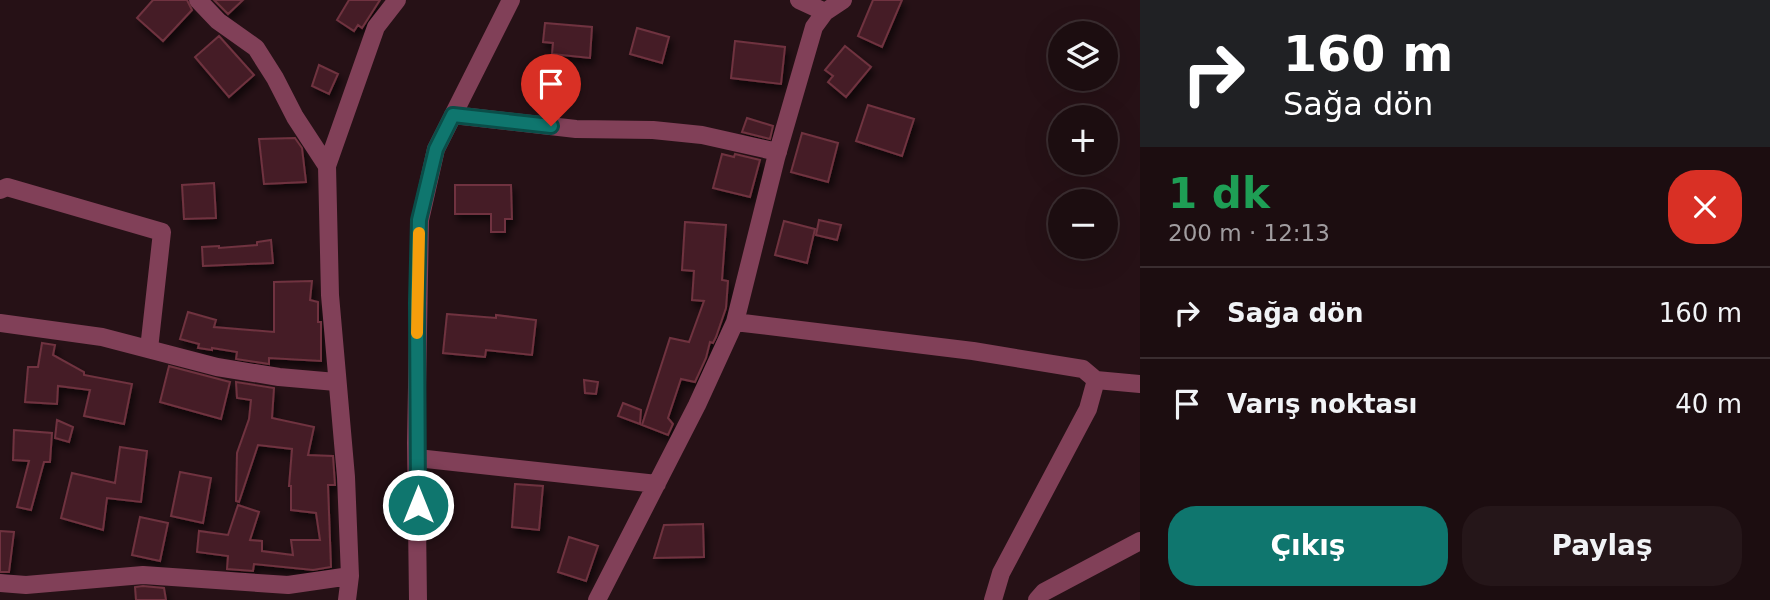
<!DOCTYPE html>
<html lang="tr">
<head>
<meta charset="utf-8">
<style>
  body { margin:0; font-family:"DejaVu Sans",sans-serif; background:#251619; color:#f1f3f6; height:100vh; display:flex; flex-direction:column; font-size:26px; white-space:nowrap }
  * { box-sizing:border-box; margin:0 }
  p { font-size:23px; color:#a09c9f }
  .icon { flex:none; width:38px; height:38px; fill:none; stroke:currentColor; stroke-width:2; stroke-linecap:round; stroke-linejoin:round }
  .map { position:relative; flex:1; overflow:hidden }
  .panel { display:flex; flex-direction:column; background:#1c0d10; width:630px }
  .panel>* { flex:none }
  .banner { background:#202124; color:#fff; overflow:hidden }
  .fabs { position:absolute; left:1048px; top:21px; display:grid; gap:14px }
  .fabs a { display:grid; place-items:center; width:70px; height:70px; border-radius:50%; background:#1c0d10; box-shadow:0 7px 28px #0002,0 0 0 2px #3a2d30; font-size:35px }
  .pin { position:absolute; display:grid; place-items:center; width:60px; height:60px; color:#fff; margin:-72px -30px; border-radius:50% 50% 50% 0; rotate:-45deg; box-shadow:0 0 7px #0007 }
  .pin .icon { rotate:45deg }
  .me { position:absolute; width:77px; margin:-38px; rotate:0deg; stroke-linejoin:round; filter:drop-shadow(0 0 5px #0008) }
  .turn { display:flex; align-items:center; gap:24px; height:147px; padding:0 28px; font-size:32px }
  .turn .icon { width:91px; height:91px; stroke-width:2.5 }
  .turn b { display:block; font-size:49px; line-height:60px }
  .round { display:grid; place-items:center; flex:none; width:74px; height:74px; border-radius:28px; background:#251619 }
  .head { display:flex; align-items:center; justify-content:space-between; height:119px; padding:0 28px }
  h1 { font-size:42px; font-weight:600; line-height:52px; color:#1e9e55 }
  .button { display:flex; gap:14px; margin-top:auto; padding:14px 28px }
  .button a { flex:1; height:80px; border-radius:28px; background:#0f766e; color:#fff; font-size:28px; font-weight:600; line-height:80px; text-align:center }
  .button a+a { background:#251619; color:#f1f3f6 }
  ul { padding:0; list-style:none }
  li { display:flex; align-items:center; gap:21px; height:91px; padding:0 28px; border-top:2px solid #3a2d30 }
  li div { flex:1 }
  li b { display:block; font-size:26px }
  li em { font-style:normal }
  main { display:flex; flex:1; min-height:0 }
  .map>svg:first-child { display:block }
  .building { fill:#451f27; stroke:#6f333f; stroke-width:2; filter:url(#shadow) }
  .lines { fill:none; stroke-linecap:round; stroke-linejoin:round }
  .minor { stroke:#814058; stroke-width:18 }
  .route-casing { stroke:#0a4d48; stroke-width:18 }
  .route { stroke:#0f766e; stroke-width:12 }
  .slow { stroke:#f59e0b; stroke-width:12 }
</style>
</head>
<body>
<main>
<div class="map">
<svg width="1140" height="600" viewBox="0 0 1140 600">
  <defs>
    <filter id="shadow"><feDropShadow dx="3" dy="5.5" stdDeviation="3.5" flood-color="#0009"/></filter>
  </defs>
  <rect width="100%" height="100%" fill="#261116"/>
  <path class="building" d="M153,0H187L192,10L163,41L137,18Z
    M214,0H243L228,14Z
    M349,0H380L362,28L358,25L354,31L337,20Z
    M873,0H902L882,47L858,36Z
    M545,23L592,27L590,58L552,54L553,43L543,42Z
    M637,28L669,37L662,63L630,54Z
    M219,36L254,75L229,97L195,57Z
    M735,41L785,47L781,84L731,78Z
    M845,46L871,67L846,97L828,82L833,76L825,70Z
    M319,65L338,74L329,94L312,86Z
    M868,105L914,119L902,156L856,141Z
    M747,118L773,126L770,139L742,132Z
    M802,133L838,143L828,182L791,172Z
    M295,138L302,148L306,182L264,184L259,139Z
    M722,154L734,157L735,154L760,160L750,197L713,188Z
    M214,183L216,218L184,219L182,185Z
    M455,185H511L512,219H505V232H491V214H455Z
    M819,220L841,225L837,240L816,235Z
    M784,221L815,229L807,263L775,255Z
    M685,222L726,225L722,280L728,281L726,308L716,337L713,343L710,342L706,358L695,382L681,379L668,418L673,424L668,435L642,425L670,338L689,342L704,301L692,300L694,271L682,270Z
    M271,240L273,263L203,266L202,247L219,246V248L257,245V242Z
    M312,281L310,300L318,302V322H321V361L269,358V364L236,359L237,352L212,348V350L198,348L199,344L180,339L188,312L216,320L214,327L274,332V282Z
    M447,314L496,318V315L536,320L532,355L486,350L485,357L443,353Z
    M42,343L55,345L53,355L84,372V375L132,384L124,424L84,416L90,390L58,386L57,404L25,402L28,367H38Z
    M169,366L230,382L221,419L160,402Z
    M584,380L598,382L596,394L585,393Z
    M236,382L274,388L272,418L314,427L308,455L333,456L335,485H328L331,567L313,570L254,564L253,571L227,569L228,556L197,552L199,531L228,535L238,505L259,512L250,540L262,541V551L293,555L291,540H320L316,513L291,510V486H289L292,449L258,445L239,502L236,501L237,453L249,419L251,400L237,398Z
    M623,403L641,410L640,424L618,416Z
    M57,420L73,427L69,442L55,438Z
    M14,430L52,433L50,462H44L31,510L17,507L29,461L13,460Z
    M120,447L147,451L141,502L107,498L103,530L61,518L72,473L115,483Z
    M180,472L211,478L203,523L171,516Z
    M515,484L543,486L539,530L512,527Z
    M140,517L168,523L160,561L132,555Z
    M703,524L704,557L654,558L664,525Z
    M0,531L14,532L9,572H0Z
    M569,537L598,546L586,581L558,572Z
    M143,586L164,588L166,600H136L135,587Z"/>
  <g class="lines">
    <path class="minor" d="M198,0L218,21L256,48L275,78L295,117L327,166
      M799,0L825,12
      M453,115L576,129L653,130L702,135L778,152
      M0,190L7,187L162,232L149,349
      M735,322L973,351L1083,369L1096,380L1088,409L1001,573L993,600
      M0,323L102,337L217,367L279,377L336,382
      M1096,380L1140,384
      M417,458L657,484
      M0,583L26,585L143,575L288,585L350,576
      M347,600L350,576L346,477L330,295L327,166L376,27L397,0
      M418,600L416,443L420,220L436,149L511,0
      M597,600L697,405L735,322L776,158L814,27L825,12L843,0
      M1037,600L1044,592L1140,541"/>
  </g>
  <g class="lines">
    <defs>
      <path id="route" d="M418,505L417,303L419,220L436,149L453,115L551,126"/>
    </defs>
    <use href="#route" class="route-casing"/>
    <use href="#route" class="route"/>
    <path class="slow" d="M417,333L419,233"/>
  </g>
</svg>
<div class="fabs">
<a><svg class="icon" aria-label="layers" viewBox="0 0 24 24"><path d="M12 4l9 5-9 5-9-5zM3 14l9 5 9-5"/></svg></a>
<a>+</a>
<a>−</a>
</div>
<div class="pin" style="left:551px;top:126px;background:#d93025"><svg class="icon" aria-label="arrive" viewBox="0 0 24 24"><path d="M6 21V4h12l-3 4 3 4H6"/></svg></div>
<svg class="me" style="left:418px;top:505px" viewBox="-20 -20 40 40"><circle r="17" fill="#0f766e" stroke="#fff" stroke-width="3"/><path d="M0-11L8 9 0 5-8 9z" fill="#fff"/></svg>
</div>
<section class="panel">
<div class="banner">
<div class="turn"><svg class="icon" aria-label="right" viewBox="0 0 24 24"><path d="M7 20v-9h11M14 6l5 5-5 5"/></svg><div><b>160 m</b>Sağa dön</div></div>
</div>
<div class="head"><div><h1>1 dk</h1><p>200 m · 12:13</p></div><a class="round" style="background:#d93025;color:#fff"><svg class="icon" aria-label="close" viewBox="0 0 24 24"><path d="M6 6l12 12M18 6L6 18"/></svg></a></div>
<ul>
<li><svg class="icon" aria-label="right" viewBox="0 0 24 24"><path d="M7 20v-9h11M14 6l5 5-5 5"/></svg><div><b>Sağa dön</b></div><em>160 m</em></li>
<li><svg class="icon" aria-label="arrive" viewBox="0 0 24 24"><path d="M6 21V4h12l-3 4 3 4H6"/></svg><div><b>Varış noktası</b></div><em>40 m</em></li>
</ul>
<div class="button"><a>Çıkış</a><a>Paylaş</a></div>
</section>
</main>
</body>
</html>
